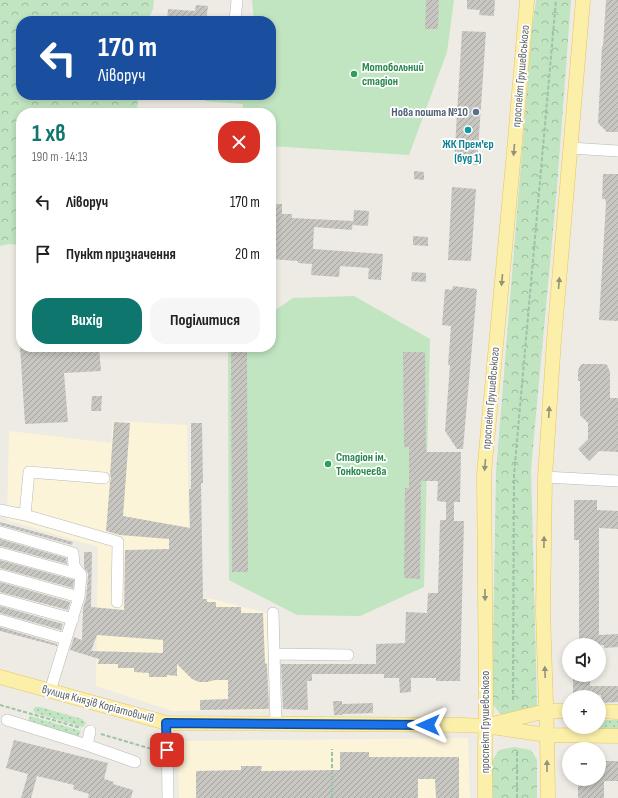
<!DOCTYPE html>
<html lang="uk">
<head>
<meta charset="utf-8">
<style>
  body { margin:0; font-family:"Sofia Sans Condensed",sans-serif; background:#f6f6f6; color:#222; height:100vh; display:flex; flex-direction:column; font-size:15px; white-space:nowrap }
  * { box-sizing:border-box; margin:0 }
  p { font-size:13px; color:#767676 }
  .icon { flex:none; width:22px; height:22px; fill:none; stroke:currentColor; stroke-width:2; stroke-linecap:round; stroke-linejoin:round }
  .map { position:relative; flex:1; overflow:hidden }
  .details { position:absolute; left:16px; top:108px; width:260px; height:244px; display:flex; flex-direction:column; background:#fff; border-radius:16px; box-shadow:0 2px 6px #0003 }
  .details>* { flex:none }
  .banner { position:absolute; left:16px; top:16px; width:260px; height:84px; border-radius:16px; box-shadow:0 2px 6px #0003; background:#1a4fa0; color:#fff; overflow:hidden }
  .buttons { position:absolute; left:562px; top:638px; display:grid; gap:8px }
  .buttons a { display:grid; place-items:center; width:44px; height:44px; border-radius:50%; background:#fff; box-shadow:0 2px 6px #0003; font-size:20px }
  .pin { position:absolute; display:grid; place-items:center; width:34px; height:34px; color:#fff; margin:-17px; border-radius:8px; box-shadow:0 2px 6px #0006 }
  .me { position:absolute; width:44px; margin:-22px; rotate:270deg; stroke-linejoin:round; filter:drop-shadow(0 0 3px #0008) }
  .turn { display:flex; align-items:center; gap:14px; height:84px; padding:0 16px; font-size:18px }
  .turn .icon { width:52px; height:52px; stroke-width:2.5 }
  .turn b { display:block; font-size:28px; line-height:34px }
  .round { display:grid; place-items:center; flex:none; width:42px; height:42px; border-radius:16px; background:#f6f6f6 }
  .head { display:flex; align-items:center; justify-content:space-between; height:68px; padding:0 16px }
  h1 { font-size:24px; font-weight:700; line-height:30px; color:#0f766e }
  .primary-button { display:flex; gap:8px; margin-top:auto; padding:8px 16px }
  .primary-button a { flex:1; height:46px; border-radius:16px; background:#0f766e; color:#fff; font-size:16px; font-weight:700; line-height:46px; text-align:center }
  .primary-button a+a { background:#f6f6f6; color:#222 }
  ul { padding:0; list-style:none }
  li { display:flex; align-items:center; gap:12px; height:52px; padding:0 16px }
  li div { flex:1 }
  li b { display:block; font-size:15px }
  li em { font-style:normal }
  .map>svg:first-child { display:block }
  .commercial { fill:#fcf4d9 }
  .grass { fill:url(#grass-dots) }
  .park { fill:url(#park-crowns) }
  .pitch { fill:#c1e4c1 }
  .building { fill:url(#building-hatch); fill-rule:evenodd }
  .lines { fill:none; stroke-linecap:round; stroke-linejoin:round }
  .minor-casing { stroke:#b6b9bd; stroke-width:12 }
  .major-casing { stroke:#eac55f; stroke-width:15 }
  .path { stroke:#9ac4a7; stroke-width:2; stroke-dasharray:4 2; stroke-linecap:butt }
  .minor { stroke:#fff; stroke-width:11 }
  .major { stroke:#fbefaa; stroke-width:14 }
  .oneway { fill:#93917c }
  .route-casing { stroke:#114b97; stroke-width:10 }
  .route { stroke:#1a73e8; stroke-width:7 }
  .leisure-dot { fill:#2e9e5b; stroke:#fff; stroke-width:1.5 }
  .service-dot { fill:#5c6f8a; stroke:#fff; stroke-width:1.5 }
  .culture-dot { fill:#0f9aa8; stroke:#fff; stroke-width:1.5 }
  .labels { text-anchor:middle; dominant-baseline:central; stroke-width:3.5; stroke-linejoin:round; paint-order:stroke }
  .leisure-label { font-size:12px; font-weight:bold; fill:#27864d; stroke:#fff; text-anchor:start }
  .street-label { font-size:12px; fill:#5b5f63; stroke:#fff }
  .service-label { font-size:12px; font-weight:bold; fill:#4e5e75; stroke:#fff; text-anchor:end }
  .culture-label { font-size:12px; font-weight:bold; fill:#0d838f; stroke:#fff }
</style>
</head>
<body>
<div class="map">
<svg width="618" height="798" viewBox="0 0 618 798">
  <defs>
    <pattern id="grass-dots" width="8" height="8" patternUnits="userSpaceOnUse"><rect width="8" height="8" fill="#c1e4c1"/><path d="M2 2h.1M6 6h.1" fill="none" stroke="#a0bca0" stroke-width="1.8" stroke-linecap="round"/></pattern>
    <pattern id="park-crowns" width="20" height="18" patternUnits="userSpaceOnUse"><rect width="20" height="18" fill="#c1e4c1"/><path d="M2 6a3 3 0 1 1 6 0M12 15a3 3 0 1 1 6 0" fill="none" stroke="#a0bca0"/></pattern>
    <pattern id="building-hatch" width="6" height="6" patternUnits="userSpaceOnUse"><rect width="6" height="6" fill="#c8c6c0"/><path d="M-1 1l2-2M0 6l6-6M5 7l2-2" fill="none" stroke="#a5a4a0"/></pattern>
  </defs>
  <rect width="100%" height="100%" fill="#edebe3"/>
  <path class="commercial" d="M113,421L187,425L190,596L212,599L264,612L267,615L269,710L172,711L96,686L98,547L7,520L9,431L111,443Z
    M468,738L470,798H179L178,741Z"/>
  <path class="grass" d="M35,707H40L82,719L86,723L83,727L35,713L33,710Z
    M30,716L81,731L78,737L28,723Z
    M599,720H618V729H579V727H599Z"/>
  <path class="park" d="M0,0H154L153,9L147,21H21V95H138L137,113H21V245L9,244L0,246Z
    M536,0H571L557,187L531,469L537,705L528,714L515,718L501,715L492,703L496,472L532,28Z
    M514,747L531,750L537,760V798H493L492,761L499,750Z"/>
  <path class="pitch" d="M252,0H454L447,52L409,155L271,146V113H242L243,104L205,101L206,95H271V21H254Z
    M354,296L430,339L424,587L360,616L297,615L229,580L228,347H271V313L293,298Z"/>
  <path class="building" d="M426,0H439L438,29H425Z
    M467,0H495L494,16L479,15L480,10L467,9Z
    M606,0H618V132H607L598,123L602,46H603Z
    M196,5L208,6L206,21H167L168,9L195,11Z
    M462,31L486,32L477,165L454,163Z
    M414,171L424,172V180L414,179Z
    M603,174H618V321L599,320L606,203L605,199H602Z
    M452,187L476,189L471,261L448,260Z
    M271,204H282V214H292V218L353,221L352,230L314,227L313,249L383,254L381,280L368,279L369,268L340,266L339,277L311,275L312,264L298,263V261L271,259Z
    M354,210L369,211L368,226L353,225Z
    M413,236L428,237V246L413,245Z
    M412,272L426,273V282L411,281Z
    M453,286L477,289L463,449H457L445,431L450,365H448L451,326L442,325L445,289L452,290Z
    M20,347H99L101,371L64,373L68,422L25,424Z
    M231,351H247L248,572H232Z
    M403,352H425L426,452H461L460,502H454V521H464L460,681H436V678H411V692L400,693L399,678H384V674H312V681H307L308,710L283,709L281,664H376V644L405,643L406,612L427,613L428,593H438L440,520H446V502L437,501L438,481H421L420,579L404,578L405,488H409V447H404Z
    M582,364H605L607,365L610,372V398H618V452L599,451L589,461L578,449L588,439V423L580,415V381H578V371L580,366Z
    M92,396H102L101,411H91Z
    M114,422L130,423L123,516L190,528L189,489H191V423H202L203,483H201L203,599H207V602H216V607H241V613H263L265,663L267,664L269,709L200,710V700L228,699V680H215L207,682H199L192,679L177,664V676L167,675V677H149V673L134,672V668H118V664H98L99,659L70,650L74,637L82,640L83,608L86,598L88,576V573L84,568V552H92L91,607L124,610L125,550L169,549V539L120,535L106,531L110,482L111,478L110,474ZM97,635L163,640V653L91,651Z
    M574,500H597V510L618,511V529L599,528V635L618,634V647L604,648V645H579V540H574Z
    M0,522L73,542L72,545L0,525Z
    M0,539L66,558L67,564L0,546Z
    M0,560L74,580L73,588L0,568Z
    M0,582L70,602L68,610L0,592Z
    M0,606L63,624L61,630L0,613Z
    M0,627L57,644V646L0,631Z
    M573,675H590V686H618V702L601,703V695H573Z
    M333,701H342V704L373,703V713L342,714V715H334Z
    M14,740L108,763L104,779L114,782L113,784L133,790L131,798H88L89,794L73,789L74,785L37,776L31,798H21L28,774L6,768Z
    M340,752H369V757H459V798H436L435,779H418V798H196V771L241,770V766H262L261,771L340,770Z
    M599,761H618V781H604V798H578V779H599Z"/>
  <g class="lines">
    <defs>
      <path id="minor" d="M235,21L237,0
        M570,148L618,151
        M545,477L618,481
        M0,510L25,515L118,542L117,602
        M25,515L29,472L104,478
        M0,532L73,553L74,566L81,575L79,597L50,691
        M0,553L81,575
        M0,575L79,597
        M0,599L73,619
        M273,613L276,724
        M0,620L66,639
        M274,654L348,655
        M7,720L87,745L90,731
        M167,723L168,798
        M87,745L135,762"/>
      <path id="major" d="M0,677L167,723L464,725L485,726L547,735L618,736
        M599,711L618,712
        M493,724L546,711H569
        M485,798V752L486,700L484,474L515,141L527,0
        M548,798L547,735L543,612L544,546L545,477L554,340L583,0"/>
    </defs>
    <use href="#minor" class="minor-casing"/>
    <use href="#major" class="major-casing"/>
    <path class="path" d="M513,700L514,475L556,0
      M0,705L81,728
      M101,734L155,750
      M517,752V798
      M332,798V749"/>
    <use href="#minor" class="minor"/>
    <use href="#major" class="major"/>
  </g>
  <defs><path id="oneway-solid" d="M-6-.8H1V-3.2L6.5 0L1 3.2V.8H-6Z"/></defs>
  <g class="oneway">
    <use href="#oneway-solid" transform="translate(514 150) rotate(95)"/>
    <use href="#oneway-solid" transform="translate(502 280) rotate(95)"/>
    <use href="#oneway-solid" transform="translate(559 283) rotate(-85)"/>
    <use href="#oneway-solid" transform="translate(549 412) rotate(-87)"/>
    <use href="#oneway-solid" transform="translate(485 465) rotate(95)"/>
    <use href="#oneway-solid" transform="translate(544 542) rotate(-89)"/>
    <use href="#oneway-solid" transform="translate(485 595) rotate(89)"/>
    <use href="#oneway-solid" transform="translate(545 672) rotate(-92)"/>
    <use href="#oneway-solid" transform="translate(547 766) rotate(-91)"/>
  </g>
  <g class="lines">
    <defs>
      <path id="route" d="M167,750L166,723L428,725"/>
    </defs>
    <use href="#route" class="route-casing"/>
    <use href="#route" class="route"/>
  </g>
  <g class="leisure-dot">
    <circle cx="354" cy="74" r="4"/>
    <circle cx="328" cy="464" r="4"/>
  </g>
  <circle class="service-dot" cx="476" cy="112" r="4"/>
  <circle class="culture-dot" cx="468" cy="130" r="4"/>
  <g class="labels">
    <g class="leisure-label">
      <text x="362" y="67">Мотобольний<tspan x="362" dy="14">стадіон</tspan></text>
      <text x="336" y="457">Стадіон ім.<tspan x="336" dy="14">Тонкочеєва</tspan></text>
    </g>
    <g class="street-label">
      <text transform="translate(521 76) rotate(-85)">проспект Грушевського</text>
      <text transform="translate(491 398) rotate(-85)">проспект Грушевського</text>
      <text transform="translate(98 704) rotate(15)">вулиця Князів Коріатовичів</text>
      <text transform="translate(485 722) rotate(-90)">проспект Грушевського</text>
    </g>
    <g class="service-label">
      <text x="468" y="112">Нова пошта №10</text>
    </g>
    <g class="culture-label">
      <text x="468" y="144">ЖК Прем'єр<tspan x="468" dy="14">(буд 1)</tspan></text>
    </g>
  </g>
</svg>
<div class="buttons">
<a><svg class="icon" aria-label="sound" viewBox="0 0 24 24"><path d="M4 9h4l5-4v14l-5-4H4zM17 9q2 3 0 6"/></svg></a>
<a>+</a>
<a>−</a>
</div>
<div class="pin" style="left:167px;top:750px;background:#d93025"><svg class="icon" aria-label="arrive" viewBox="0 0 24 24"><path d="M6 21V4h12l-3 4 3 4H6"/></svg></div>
<svg class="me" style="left:428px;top:725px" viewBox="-20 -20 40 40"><path d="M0-17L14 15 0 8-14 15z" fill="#1a73e8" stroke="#fff" stroke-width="4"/></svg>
<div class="banner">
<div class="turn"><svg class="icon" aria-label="left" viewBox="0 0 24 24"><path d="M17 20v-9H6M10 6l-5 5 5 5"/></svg><div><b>170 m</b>Ліворуч</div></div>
</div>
<section class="details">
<div class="head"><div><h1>1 хв</h1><p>190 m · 14:13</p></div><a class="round" style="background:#d93025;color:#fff"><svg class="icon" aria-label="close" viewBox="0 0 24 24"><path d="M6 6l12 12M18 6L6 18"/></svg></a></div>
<ul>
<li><svg class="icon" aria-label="left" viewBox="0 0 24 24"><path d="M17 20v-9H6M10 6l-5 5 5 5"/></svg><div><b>Ліворуч</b></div><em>170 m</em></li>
<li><svg class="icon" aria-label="arrive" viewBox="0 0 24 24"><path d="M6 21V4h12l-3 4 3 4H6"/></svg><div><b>Пункт призначення</b></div><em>20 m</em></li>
</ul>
<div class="primary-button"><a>Вихід</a><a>Поділитися</a></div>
</section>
</div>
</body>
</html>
